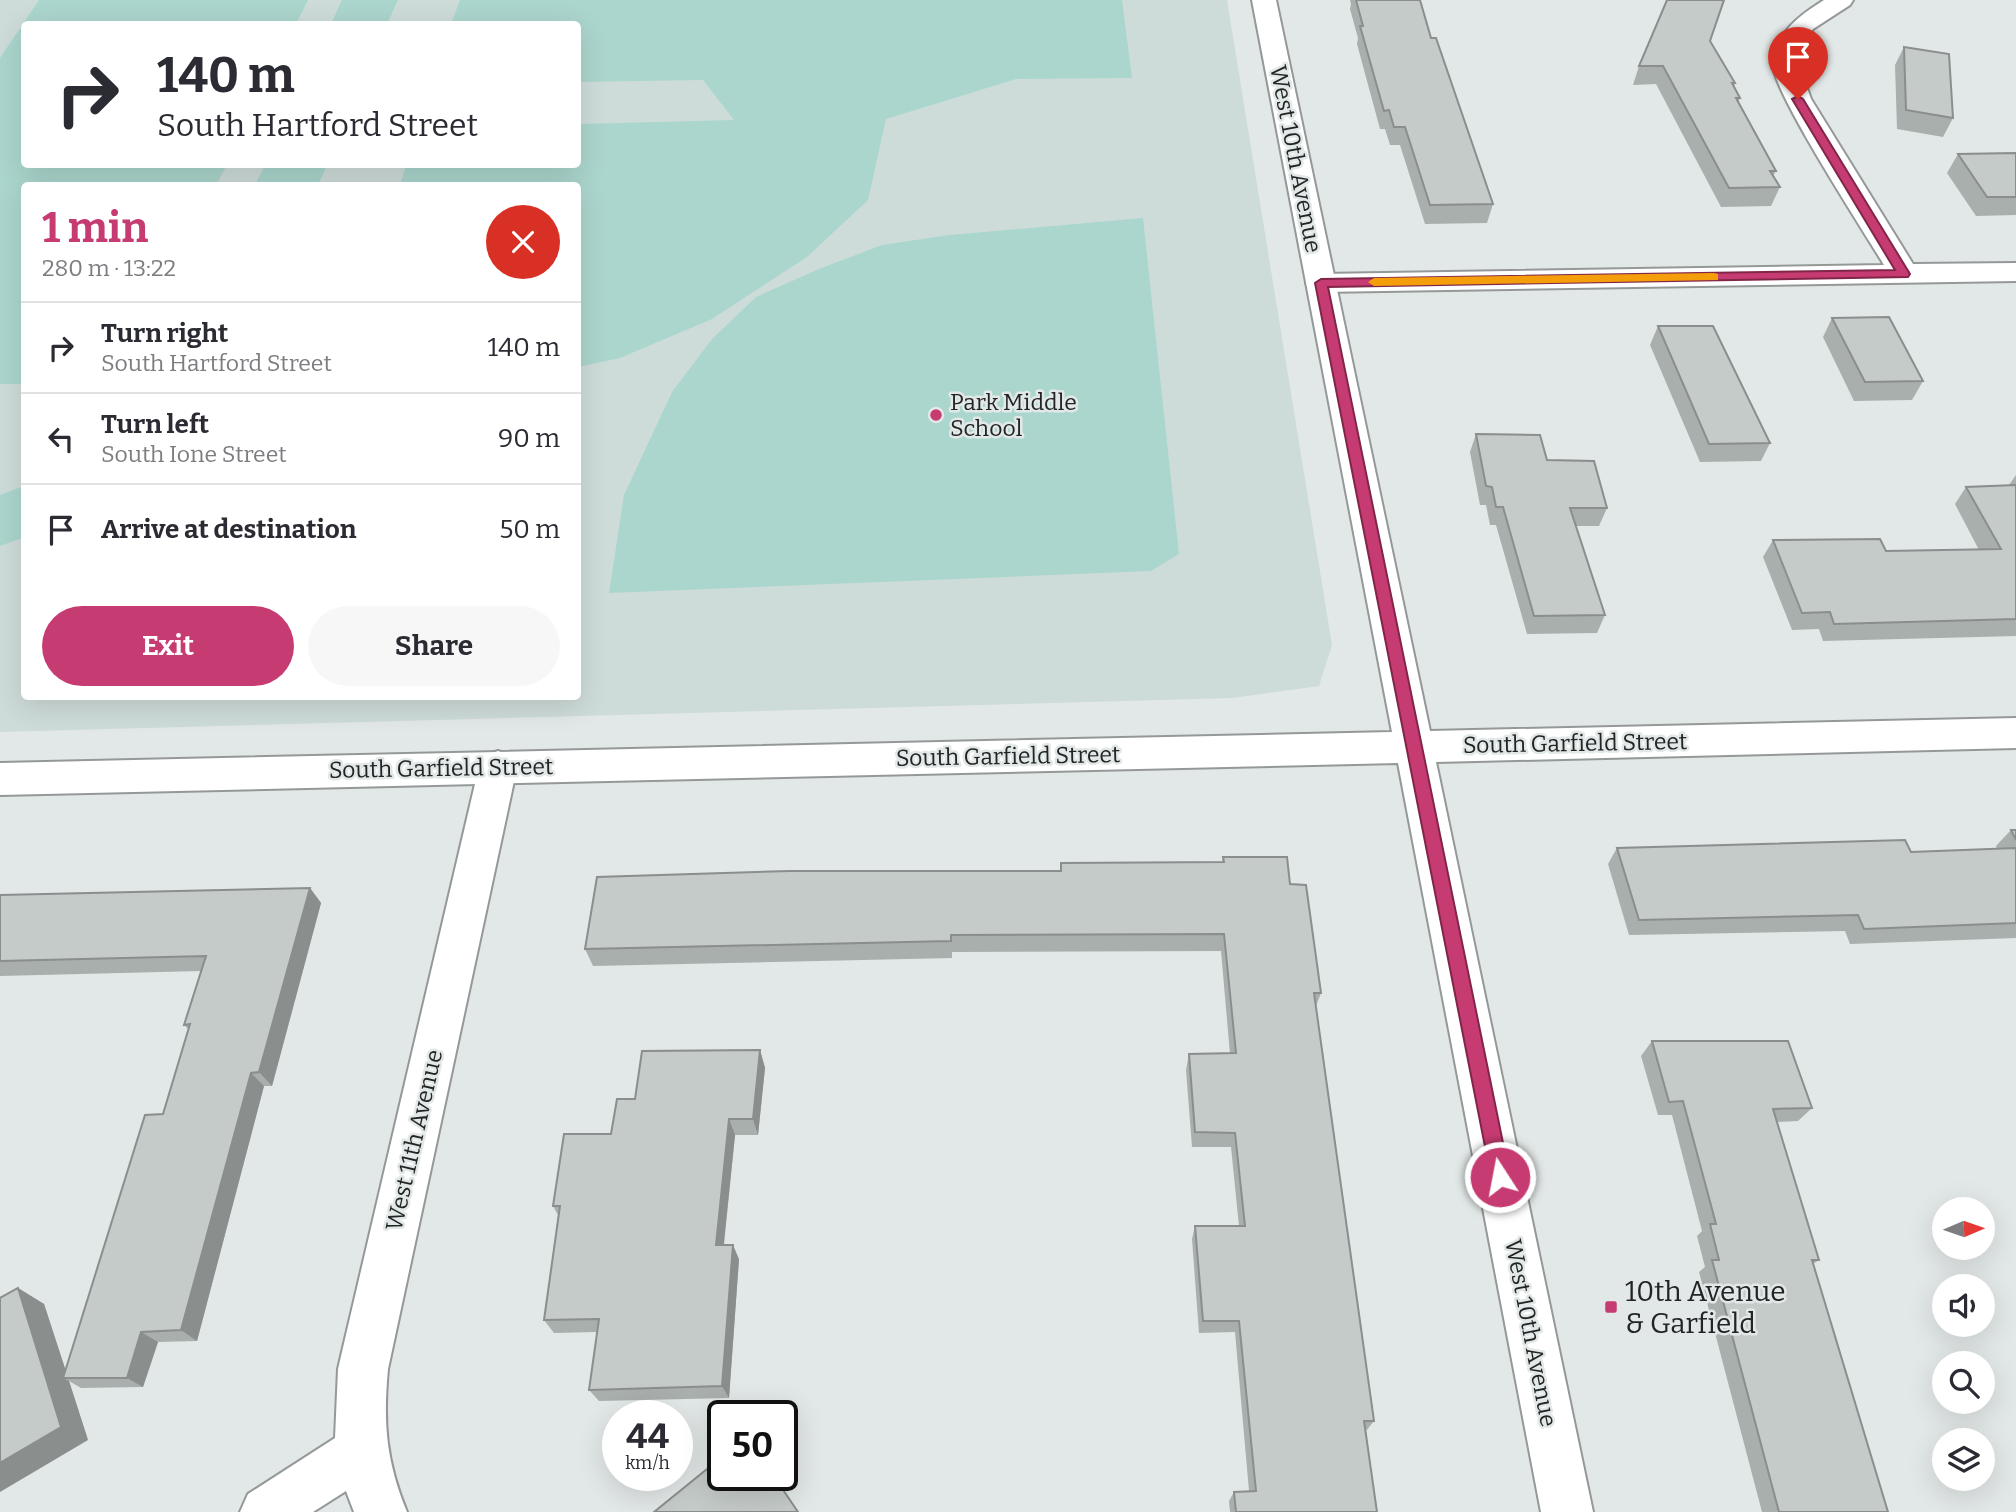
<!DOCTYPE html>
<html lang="en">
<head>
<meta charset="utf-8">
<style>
  body { margin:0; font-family:Bitter,serif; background:#f7f7f7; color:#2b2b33; height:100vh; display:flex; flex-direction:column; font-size:26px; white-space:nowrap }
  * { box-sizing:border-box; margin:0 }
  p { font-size:23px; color:#7c7c81 }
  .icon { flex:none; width:38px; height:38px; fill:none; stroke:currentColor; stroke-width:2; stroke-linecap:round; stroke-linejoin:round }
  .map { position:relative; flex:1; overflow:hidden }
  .details { position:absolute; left:21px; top:182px; width:560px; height:518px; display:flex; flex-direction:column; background:#fff; border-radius:7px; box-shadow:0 7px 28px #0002 }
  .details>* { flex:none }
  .hud { position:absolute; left:21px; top:21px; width:560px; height:147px; border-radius:7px; box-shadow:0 7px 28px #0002; background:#fff; color:#2b2b33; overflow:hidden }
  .needle { width:46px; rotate:88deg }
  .fabs { position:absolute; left:1932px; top:1197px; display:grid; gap:14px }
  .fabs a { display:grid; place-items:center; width:63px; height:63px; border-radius:50%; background:#fff; box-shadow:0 7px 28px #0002; font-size:35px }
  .speed { position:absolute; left:602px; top:1400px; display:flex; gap:14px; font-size:35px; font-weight:700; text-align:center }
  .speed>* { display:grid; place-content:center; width:91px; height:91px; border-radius:50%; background:#fff; box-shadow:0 7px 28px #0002; line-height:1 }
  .speed small { font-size:18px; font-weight:400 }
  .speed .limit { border:4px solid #111; border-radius:10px; background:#fff; color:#111 }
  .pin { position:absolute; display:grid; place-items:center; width:60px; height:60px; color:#fff; margin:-72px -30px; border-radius:50% 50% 50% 0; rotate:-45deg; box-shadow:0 0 7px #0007 }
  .pin .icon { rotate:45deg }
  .me { position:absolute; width:77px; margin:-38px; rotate:349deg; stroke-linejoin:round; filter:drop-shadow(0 0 5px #0008) }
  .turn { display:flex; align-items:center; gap:24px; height:147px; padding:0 21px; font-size:32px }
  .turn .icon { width:91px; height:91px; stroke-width:2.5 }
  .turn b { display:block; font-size:49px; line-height:60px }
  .round { display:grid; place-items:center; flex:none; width:74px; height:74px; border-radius:37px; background:#f7f7f7 }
  .headline { display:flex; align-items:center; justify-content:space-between; height:119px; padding:0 21px }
  h1 { font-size:42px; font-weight:700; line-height:52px; color:#c63b71 }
  .primary-button { display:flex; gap:14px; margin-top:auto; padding:14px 21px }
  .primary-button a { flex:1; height:80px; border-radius:42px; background:#c63b71; color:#fff; font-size:28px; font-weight:700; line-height:80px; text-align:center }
  .primary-button a+a { background:#f7f7f7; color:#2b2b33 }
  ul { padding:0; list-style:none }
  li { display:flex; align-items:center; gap:21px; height:91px; padding:0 21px; border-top:2px solid #e1e1e2 }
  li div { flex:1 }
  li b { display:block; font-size:26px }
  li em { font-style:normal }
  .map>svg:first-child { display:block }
  .built { fill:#cedcd9; fill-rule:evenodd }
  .green { fill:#abd6cd }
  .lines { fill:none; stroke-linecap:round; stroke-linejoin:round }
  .street-casing { stroke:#949998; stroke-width:4 }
  .secondary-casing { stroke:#949998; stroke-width:4 }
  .street { fill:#fff; fill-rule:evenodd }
  .secondary { fill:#fff; fill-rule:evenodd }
  .wall { fill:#a9afad }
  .shaded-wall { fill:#8a8e8d }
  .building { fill:#c5cbc9; stroke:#8a8e8d; stroke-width:2 }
  .route { fill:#c63b71; stroke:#812649; stroke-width:2 }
  .slow { fill:#f59e0b }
  .poi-dot { fill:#c63b71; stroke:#e2e8e7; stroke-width:2.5 }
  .labels { text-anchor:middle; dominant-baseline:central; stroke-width:5; stroke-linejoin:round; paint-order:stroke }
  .street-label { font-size:23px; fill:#232525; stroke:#e2e8e7 }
  .poi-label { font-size:23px; fill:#232525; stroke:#e2e8e7; text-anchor:start }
  .near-poi-label { font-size:28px; fill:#232525; stroke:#e2e8e7; text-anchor:start }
</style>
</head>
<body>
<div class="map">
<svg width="2016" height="1512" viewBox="0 0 2016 1512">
  <rect width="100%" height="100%" fill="#e2e8e7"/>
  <path class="built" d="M0,0H1227L1332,645L1319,686L1233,698L0,732ZM24,24H578V164H24ZM24,186H578V696H24Z"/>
  <path class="green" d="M39,0H308L296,24H24V164L227,165L216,185L24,186V384H0V58Z
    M342,0H398L387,24H331Z
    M460,0H1122L1132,78L1016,79L886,119L868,200L807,257L712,319L620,358L578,367V186L400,185L406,165L578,164V124L734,120L703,80L578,82V24H451Z
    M265,165V164L327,165L318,185H255Z
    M1143,218L1179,554L1151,571L609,593L624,495L672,392L712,339L756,297L819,269L882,245L949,235Z
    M24,486V537L0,546V495Z"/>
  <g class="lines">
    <defs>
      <path id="street" d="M1824,0H1853L1850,5L1813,29L1805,42L1799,66L1811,99L1913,264L2016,263V281L1321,292L1310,290L1306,283L1310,276L1321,274L1884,265C1865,233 1772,91 1773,64C1775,33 1800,15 1824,0Z
        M498,751L512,756L517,767L388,1369C383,1423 386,1461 407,1512H354L346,1491L313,1512H240L248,1494L335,1438L338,1369L479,767L484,756Z"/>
      <path id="secondary" d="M1252,0H1276L1430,731L2016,718V748L1436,762L1593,1512H1541L1398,763L0,795V763L1392,732Z"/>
    </defs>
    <use href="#street" class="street-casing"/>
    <use href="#secondary" class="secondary-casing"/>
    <use href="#street" class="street"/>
    <use href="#secondary" class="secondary"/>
  </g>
  <path class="wall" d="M1350,0H1420L1431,38L1493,204L1487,223L1425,224L1400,145H1390L1385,129H1380L1357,44L1358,38L1350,9L1351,4Z
    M1710,41L1735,83L1734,87L1740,98L1738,103L1776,171L1773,176L1780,187L1771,206L1721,207L1656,84L1633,85L1639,66Z
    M1904,47L1953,118L1943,137L1897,129L1895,65Z
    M2016,153V215L1976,216L1947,173L1958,154Z
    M1832,318L1923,381L1912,400L1854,401L1823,337Z
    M1658,326L1770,443L1761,461L1700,462L1650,345Z
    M1476,434L1547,460L1607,508L1599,526H1576L1605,615L1597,633L1527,634L1496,525H1490L1486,505H1480L1470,452Z
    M2016,475V636L1823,641L1819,629L1792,630L1763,557L1773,540L1886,551L1979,550L1955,504L1966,487L2009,485Z
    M2011,830H2016V938L1850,944L1845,931L1629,935L1608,864L1617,848L1911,852L1997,849L1996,846Z
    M1223,857L1290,884L1321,993L1316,1006L1374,1421L1366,1431L1377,1512H1230L1229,1501L1234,1492L1249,1491L1235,1332L1199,1333L1192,1239L1195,1226H1239L1231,1147H1192L1186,1070L1189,1054H1230L1221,951L952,952V958L593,966L585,949L1060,871L1061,863L1222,862Z
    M310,888L321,903L272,1086H264L197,1341L158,1342L143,1387L81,1388L69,1381L88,1440L18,1288L44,1304L66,1371L163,1114L188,1029L184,1025L201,971L0,976V895Z
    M1652,1041L1812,1108L1798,1121L1777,1122L1819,1260L1813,1264L1888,1512H1762L1699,1272L1705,1267L1697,1236L1702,1231L1672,1115H1658L1641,1056Z
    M760,1050L765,1068L758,1135H735L724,1245L739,1259L729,1398L599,1401L589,1390L597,1332L554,1333L544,1320L558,1215L553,1206L611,1134L635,1099Z"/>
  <path class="shaded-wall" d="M310,888L321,903L272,1086L259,1072Z
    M760,1050L765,1068L758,1135L753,1119Z
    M251,1073L264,1086L197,1341L181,1330Z
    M729,1119L735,1135L722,1260L716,1245Z
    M733,1245L739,1259L729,1398L722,1386Z
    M18,1288L44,1304L68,1378H63L69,1381L88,1440L0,1492V1463Z
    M141,1332L158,1342L143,1387L127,1378Z"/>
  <path class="building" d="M1356,0H1420L1431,38H1436L1493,204L1430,205L1405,127H1394L1389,110L1384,111L1360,26H1363Z
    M1667,0H1724L1710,41L1735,83H1732L1740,98H1736L1776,171H1770L1780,187L1729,188L1663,66H1639Z
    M1904,47L1949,54L1953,118L1906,110Z
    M2016,153V197H1987L1958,154Z
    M1889,317L1923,381L1865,382L1832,318Z
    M1658,326H1713L1770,443L1709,444Z
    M1476,434L1540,435L1547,460L1594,461L1607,508H1570L1605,615L1534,616L1503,507H1496L1492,487L1486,486Z
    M2016,485V619L1834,624L1830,612L1802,613L1773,540L1880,539L1886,551L2001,549L1966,487Z
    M2011,830H2016V840Z
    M1905,840L1911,852L2016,848V923L1864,929L1858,915L1639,920L1617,848Z
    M1223,857H1287L1290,884L1306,885L1321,993H1314L1374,1421H1364L1377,1512H1236L1234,1492L1256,1491L1239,1321H1203L1195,1226H1245L1235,1133L1195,1132L1189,1054L1236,1053L1224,934L951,935V941L585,949L597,877L790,871H1061V863L1224,862Z
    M310,888L259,1072L251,1073L181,1330L141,1332L127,1378H63L145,1115L163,1114L190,1024L184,1025L206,956L0,961V895Z
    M1652,1041H1788L1812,1108L1773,1109L1819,1260H1812L1888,1512H1779L1712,1260H1719L1710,1224H1716L1683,1101L1669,1102Z
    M760,1050L753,1119H729L716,1245H733L722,1386L589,1390L599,1319L544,1320L560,1206H553L564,1134H611L617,1099H635L642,1051Z
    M18,1288L61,1427L0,1463V1298Z
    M723,1456V1475H773L798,1512H654Z"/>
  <path class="route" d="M1798,96L1803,99L1910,274L1908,277L1328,287L1510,1177L1507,1183L1500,1186L1493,1183L1491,1177L1315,283L1321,279L1895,270L1792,99Z"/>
  <path class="slow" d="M1714,273L1718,274V280L1374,286L1368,282L1374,278Z"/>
  <g class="poi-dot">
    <circle cx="936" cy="415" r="7"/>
    <rect x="1604" y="1300" width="14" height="14" rx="3.5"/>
  </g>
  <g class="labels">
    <g class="street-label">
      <text transform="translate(1296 159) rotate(79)">West 10th Avenue</text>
      <text transform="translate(1575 743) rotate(-1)">South Garfield Street</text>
      <text transform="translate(1008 756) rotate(-1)">South Garfield Street</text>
      <text transform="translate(441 768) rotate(-1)">South Garfield Street</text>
      <text transform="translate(414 1140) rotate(-77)">West 11th Avenue</text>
      <text transform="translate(1531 1333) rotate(79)">West 10th Avenue</text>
    </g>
    <g class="poi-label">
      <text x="950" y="402">Park Middle<tspan x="950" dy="26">School</tspan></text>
    </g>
    <g class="near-poi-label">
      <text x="1625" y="1291">10th Avenue<tspan x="1625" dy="32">&amp; Garfield</tspan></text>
    </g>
  </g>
</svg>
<div class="fabs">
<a><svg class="needle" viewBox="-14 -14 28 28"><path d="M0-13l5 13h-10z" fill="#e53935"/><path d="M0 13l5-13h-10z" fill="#7c7c81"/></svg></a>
<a><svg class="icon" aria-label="sound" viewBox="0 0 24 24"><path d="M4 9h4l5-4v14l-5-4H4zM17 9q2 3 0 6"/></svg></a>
<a><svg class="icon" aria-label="search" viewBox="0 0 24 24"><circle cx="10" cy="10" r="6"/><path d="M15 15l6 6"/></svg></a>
<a><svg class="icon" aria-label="layers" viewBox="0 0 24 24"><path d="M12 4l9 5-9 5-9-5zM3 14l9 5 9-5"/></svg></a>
</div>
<div class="speed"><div>44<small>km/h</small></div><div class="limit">50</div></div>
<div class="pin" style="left:1798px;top:99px;background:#d93025"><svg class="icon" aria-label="arrive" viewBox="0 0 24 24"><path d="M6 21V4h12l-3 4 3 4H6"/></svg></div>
<svg class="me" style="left:1500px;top:1177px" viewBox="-20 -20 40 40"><circle r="17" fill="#c63b71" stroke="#fff" stroke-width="3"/><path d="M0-11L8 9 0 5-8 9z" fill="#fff"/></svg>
<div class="hud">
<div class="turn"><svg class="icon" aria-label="right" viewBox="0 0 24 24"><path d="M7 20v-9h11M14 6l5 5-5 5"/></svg><div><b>140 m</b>South Hartford Street</div></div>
</div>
<section class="details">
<div class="headline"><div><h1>1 min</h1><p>280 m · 13:22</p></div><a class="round" style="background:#d93025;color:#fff"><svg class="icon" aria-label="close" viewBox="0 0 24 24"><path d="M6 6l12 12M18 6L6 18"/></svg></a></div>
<ul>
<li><svg class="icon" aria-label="right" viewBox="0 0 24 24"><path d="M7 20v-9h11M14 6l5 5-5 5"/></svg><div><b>Turn right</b><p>South Hartford Street</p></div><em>140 m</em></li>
<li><svg class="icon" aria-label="left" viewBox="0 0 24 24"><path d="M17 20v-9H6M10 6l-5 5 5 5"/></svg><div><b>Turn left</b><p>South Ione Street</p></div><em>90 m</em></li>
<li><svg class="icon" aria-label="arrive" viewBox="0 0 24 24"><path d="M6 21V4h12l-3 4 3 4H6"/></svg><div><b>Arrive at destination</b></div><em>50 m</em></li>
</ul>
<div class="primary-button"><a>Exit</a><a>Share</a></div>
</section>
</div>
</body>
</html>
